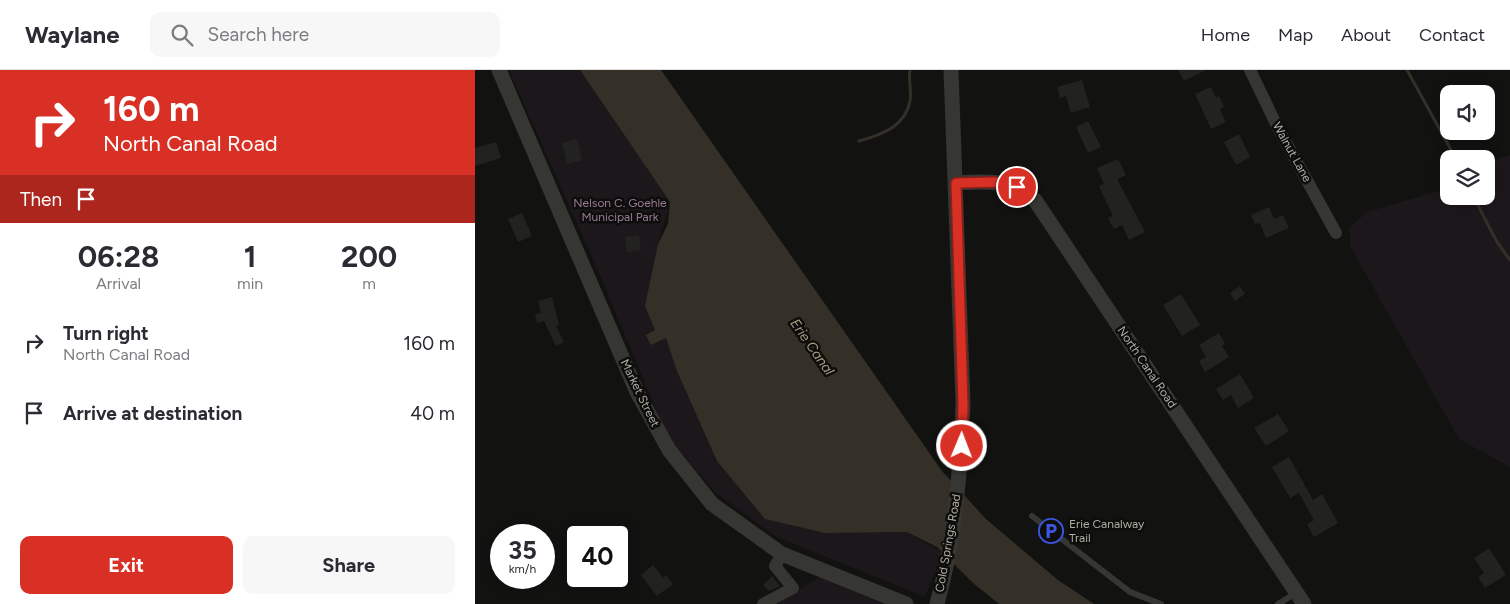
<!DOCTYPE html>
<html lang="en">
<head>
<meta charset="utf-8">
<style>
  body { margin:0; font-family:Figtree,sans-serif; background:#f7f7f7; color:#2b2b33; height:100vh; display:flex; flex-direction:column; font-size:19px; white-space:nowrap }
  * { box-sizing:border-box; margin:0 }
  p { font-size:16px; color:#7c7c81 }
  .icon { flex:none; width:28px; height:28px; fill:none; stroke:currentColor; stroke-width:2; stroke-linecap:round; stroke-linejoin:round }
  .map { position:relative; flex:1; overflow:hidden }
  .drawer { display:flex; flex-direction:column; background:#fff; width:475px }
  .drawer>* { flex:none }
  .hud { background:#d93025; color:#fff; overflow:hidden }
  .controls { position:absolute; left:965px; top:15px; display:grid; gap:10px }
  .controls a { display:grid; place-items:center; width:55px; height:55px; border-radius:10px; background:#fff; box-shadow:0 2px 12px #0003; font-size:25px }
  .speed { position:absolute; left:15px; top:454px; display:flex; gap:10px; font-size:25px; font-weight:700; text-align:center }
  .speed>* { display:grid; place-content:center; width:65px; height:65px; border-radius:50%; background:#fff; box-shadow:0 2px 12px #0003; line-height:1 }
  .speed small { font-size:12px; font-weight:400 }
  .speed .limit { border:2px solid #111; border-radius:8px; background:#fff; color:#111 }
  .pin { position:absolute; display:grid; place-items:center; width:42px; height:42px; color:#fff; margin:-21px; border:2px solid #fff; border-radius:50%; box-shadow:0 1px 5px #0007 }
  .me { position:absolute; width:55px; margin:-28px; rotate:1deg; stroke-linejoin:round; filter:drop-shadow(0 0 4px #0008) }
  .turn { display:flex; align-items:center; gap:18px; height:105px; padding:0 20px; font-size:22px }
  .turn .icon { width:65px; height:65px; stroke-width:2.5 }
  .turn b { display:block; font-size:35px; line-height:42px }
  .then { display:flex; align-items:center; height:48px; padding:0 20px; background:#0003; gap:10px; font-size:19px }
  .eta { display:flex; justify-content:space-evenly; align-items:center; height:85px; text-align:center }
  .eta b { font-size:30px; font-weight:700; line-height:35px }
  .action { display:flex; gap:10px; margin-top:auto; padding:10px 20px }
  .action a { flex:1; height:58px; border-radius:10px; background:#d93025; color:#fff; font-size:20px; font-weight:700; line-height:58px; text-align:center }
  .action a+a { background:#f7f7f7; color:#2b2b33 }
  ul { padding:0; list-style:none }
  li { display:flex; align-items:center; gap:15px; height:70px; padding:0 20px }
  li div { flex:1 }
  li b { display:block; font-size:19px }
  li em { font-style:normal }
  header { display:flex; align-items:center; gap:30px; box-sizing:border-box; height:70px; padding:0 25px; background:#fff; border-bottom:1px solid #e1e1e2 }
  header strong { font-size:24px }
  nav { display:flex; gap:28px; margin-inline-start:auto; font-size:18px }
  .search { width:350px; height:45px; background:#f7f7f7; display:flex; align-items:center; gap:12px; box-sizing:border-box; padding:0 18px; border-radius:10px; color:#7c7c81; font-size:19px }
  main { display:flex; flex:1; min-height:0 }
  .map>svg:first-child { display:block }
  .green { fill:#1c171b }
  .water { fill:#343028 }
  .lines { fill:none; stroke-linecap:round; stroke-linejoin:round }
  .stream { stroke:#343028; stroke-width:3 }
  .building { fill:#222321 }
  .service { stroke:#363732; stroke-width:6 }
  .minor { stroke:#363732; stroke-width:12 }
  .tertiary { stroke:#363732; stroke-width:15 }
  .route-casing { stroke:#8d1f18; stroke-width:12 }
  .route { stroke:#d93025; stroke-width:9 }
  .labels { text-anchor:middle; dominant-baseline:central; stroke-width:5; stroke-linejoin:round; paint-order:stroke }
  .street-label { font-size:12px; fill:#b1afa3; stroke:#0d0d0c }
  .park-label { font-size:12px; fill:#9b7c94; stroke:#0d0d0c }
  .poi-label { font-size:12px; fill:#b1afa3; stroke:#0d0d0c; text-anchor:start }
  .water-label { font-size:14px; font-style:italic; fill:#aa9a7d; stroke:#0d0d0c }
</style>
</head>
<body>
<header>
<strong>Waylane</strong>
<div class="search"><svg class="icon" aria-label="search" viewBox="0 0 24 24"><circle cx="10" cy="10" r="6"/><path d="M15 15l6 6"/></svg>Search here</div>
<nav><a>Home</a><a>Map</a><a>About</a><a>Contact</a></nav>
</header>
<main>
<section class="drawer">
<div class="hud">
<div class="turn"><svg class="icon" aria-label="right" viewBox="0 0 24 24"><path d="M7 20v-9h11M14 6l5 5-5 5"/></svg><div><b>160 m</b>North Canal Road</div></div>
<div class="then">Then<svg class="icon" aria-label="arrive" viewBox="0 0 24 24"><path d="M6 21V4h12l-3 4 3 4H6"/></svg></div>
</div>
<div class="eta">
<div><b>06:28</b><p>Arrival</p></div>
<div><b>1</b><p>min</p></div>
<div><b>200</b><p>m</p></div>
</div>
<ul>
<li><svg class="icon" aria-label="right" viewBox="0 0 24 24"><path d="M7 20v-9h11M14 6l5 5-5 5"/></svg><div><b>Turn right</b><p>North Canal Road</p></div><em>160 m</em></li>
<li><svg class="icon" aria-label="arrive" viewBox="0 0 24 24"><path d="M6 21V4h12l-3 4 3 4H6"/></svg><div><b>Arrive at destination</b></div><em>40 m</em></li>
</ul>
<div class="action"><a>Exit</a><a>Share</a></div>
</section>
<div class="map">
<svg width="1035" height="534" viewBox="0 0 1035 534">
  <rect width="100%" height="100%" fill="#121211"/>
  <path class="green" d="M34,0H105L195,132L183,174L350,463L432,462L468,483L450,527L300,466L240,422L193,368L124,203Z
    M1035,85V397L984,369L875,176V157L892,142L974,118V126H1011V92Z
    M352,502L421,534H302Z"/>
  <path class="water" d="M105,0H186L467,401L511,449L583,510L619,534H524L498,513L462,477L432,462L350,463L290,449L242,391L202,301L191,268L176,275L171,265L180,260L170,236L183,174L193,154L195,132Z"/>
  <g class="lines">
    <path class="stream" d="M932,0L981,89
      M384,71C406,65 430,57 435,31C437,21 433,10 435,0
      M998,126L1022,172L1035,190"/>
  </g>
  <path class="building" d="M703,0H731L709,11Z
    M607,10L615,37L596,43L591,26L585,28L582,17Z
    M736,17L741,28L744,26L749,37L745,39L751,52L736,59L720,24Z
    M613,51L626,77L613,83L601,57Z
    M764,64L775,87L761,95L749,72Z
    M102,69L107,90L92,94L87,73Z
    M21,72L26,88L0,96V78Z
    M643,89L651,105L642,109L670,162L654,170L647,155L639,159L633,148L638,146L624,116L629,114L622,98Z
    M794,137L799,149L808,145L814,158L791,168L785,153L780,154L776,145Z
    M47,143L57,166L43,172L33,149Z
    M164,165L166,180L152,182L150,167Z
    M765,216L770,224L760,231L755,223Z
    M706,224L725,255L707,266L688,235Z
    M77,227L84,255L81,256L89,272L81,276L69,251L62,253L60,244L66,243L63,231Z
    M744,263L750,274L747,276L754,287L730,302L724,291L731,287L724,275Z
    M765,304L779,328L763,338L756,325L748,330L741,319Z
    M803,344L814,361L791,376L779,358Z
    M814,387L838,430L847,424L863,453L839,467L832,454L839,450L824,423L815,428L797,397Z
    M1014,478L1031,505L1010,518L1003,507L1009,503L999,488Z
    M178,495L188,508L191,505L198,514L182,526L166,505Z
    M297,506L305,516L294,521L288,515Z"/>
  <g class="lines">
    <path class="service" d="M557,446L655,522L686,534
      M803,534L821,523"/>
    <path class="minor" d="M775,0L803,58L861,163
      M288,534L318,518L300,496L307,484"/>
    <path class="tertiary" d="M24,0L162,322L194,380L237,434L307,484L431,534
      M481,113C510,111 537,109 560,130L829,534
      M462,534C480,469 486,400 488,333L476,0"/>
  </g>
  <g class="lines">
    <defs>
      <path id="route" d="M487,376L488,334L481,113L520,112L542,117"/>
    </defs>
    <use href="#route" class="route-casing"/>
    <use href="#route" class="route"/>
  </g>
  <defs>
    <symbol id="parking-ring" viewBox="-11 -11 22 22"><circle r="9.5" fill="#0d0d0c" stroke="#3b56e0" stroke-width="1.5"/><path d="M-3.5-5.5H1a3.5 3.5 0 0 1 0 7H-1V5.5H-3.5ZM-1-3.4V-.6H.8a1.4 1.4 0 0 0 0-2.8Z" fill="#3b56e0"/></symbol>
  </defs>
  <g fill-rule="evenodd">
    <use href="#parking-ring" x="562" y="447" width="28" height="28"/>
  </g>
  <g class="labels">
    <g class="street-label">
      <text transform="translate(817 82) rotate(61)">Walnut Lane</text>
      <text transform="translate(672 297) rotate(56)">North Canal Road</text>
      <text transform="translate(165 323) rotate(64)">Market Street</text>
      <text transform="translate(473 473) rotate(-80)">Cold Springs Road</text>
    </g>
    <g class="park-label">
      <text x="145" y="133">Nelson C. Goehle<tspan x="145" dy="14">Municipal Park</tspan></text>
    </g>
    <g class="poi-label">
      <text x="594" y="454">Erie Canalway<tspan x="594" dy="14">Trail</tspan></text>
    </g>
    <g class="water-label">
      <text transform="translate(337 277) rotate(55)">Erie Canal</text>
    </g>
  </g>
</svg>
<div class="controls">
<a><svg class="icon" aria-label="sound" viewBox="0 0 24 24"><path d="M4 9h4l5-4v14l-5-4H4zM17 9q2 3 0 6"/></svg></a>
<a><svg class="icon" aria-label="layers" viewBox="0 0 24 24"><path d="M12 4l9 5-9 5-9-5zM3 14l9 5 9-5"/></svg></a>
</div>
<div class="speed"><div>35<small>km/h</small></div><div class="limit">40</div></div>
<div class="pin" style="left:542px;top:117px;background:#d93025"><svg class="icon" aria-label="arrive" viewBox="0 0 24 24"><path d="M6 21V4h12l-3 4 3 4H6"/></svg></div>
<svg class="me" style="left:487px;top:376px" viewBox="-20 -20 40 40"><circle r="17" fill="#d93025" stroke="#fff" stroke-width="3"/><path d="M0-11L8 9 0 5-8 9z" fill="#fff"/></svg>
</div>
</main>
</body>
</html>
